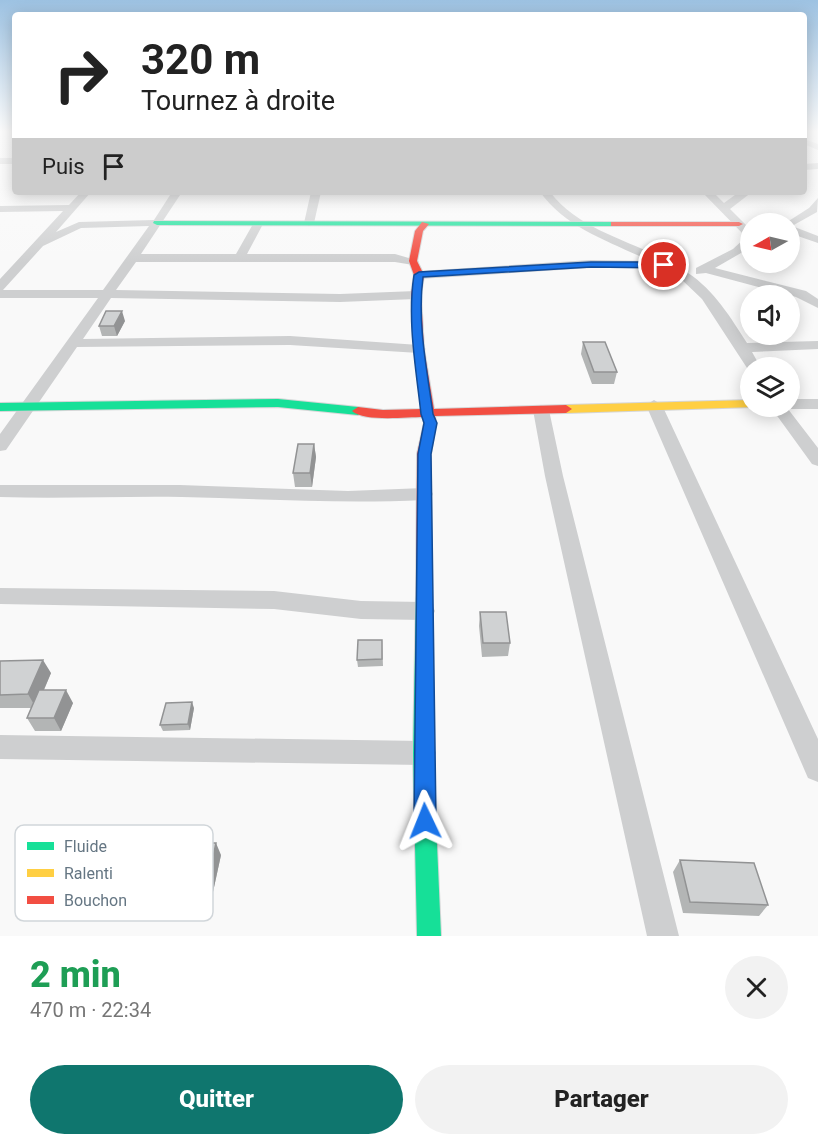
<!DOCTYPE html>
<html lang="fr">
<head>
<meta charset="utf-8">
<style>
  body { margin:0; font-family:Roboto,sans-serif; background:#f2f2f2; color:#222; height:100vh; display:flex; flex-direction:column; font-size:22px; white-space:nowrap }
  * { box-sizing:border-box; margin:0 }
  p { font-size:20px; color:#767676 }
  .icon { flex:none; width:33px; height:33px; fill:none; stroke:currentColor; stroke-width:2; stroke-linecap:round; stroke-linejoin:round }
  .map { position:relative; height:936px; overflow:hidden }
  .drawer { display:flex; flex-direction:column; background:#fff; flex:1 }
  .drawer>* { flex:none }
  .top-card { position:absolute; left:12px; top:12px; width:795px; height:183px; border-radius:6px; box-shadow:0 3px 15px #0003; background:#fff; color:#222; overflow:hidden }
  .needle { width:39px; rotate:262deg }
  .controls { position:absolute; left:740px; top:213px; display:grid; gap:12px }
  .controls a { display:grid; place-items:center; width:60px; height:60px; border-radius:50%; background:#fff; box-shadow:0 3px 15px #0003; font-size:30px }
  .pin { position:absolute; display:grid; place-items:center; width:51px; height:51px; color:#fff; margin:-26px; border:3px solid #fff; border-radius:50%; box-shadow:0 2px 6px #0007 }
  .me { position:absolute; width:66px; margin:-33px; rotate:358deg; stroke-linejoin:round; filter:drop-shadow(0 0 4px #0008) }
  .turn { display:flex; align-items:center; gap:21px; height:126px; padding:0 30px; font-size:27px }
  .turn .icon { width:78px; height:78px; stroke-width:2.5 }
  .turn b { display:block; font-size:42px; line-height:51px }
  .then { display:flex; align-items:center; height:57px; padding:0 30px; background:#0003; gap:12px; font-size:22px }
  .round { display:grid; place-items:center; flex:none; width:63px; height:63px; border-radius:32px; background:#f2f2f2 }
  .head { display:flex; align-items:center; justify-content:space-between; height:102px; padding:0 30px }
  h1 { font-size:36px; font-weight:800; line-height:45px; color:#1e9e55 }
  .button { display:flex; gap:12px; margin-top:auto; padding:12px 30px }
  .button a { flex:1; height:69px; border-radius:36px; background:#0f766e; color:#fff; font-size:24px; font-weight:800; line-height:69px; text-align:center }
  .button a+a { background:#f2f2f2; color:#222 }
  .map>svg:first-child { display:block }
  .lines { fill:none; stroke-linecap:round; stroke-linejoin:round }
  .fast-casing { stroke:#d5d6d7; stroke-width:2 }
  .slow-casing { stroke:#d5d6d7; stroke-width:2 }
  .jam-casing { stroke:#d5d6d7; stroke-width:2 }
  .street { fill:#cecfd0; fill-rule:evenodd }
  .fast { fill:#16e098; fill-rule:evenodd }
  .slow { fill:#ffcf43; fill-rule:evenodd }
  .jam { fill:#f24e42; fill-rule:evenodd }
  .wall { fill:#b3b5b5 }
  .shaded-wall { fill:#929394 }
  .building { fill:#d0d2d3; stroke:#929394; stroke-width:1.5 }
  .route { fill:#1a73e8; stroke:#114b97; stroke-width:1.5 }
  .key { fill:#fff; stroke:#d1d6da; stroke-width:1.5 }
  .key-label { font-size:16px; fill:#657683 }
</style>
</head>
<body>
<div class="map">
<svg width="818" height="936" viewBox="0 0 818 936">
  <rect width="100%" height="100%" fill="#f9f9f9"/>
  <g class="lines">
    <defs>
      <path id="fast" d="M154,221L614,222L618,224L614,226L157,225L153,223Z
        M278,399L358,407L364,411L358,415L278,407L0,411V403Z
        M424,589L430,591L432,595L433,753L441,936H417L413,753L416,595L418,591Z"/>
      <path id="slow" d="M750,400V406L754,407L566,413L560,409L566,405Z"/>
      <path id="jam" d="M422,222L429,224L423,231L417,261L424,275L421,295L424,349L434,409L566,405L572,409L566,413L435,416L436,423L431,454L432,595L430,599L424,601L418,599L416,595L417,454L424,423L423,417C406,417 364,422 352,411L358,407L383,410L422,409L414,349L411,295L414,275L409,261L415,231Z
        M611,222H739L743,224L739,226H611Z"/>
    </defs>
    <use href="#fast" class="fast-casing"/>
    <use href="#slow" class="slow-casing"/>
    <use href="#jam" class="jam-casing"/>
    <path class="street" d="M804,139L818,144V150L804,144Z
      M0,158H15V164H0Z
      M818,163V169L804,170V164Z
      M81,192H91L56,232L79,222L154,220L172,192H182L141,254H236L253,224L258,221L263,224L247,254H395L419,261L413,265L395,262H136L116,290L340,294L416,291L422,295L416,299L340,302L111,298L83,339L290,336L419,345L426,349L419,353L290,345L77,347L6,450L0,451V434L98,298H0V279L63,211L0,212V206L69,205ZM149,226L103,290H3L43,246L81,228Z
      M311,192H321L314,223L309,226L304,223Z
      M540,192H550C584,236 644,242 688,273C714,290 731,318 747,343L818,341V349L752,352L761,368H750L749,371L702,299L681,279L663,268H591L419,279L413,275L419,271L591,260L650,261C611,242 567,229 540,192Z
      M702,192H713L724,203L739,192H752L730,209L750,229V245L741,253L715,268L806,291L818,299V308L796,297L706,273L696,274V268L733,249L746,237Z
      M818,198L817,212L792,226L818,236V243L789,233V224H784L809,208Z
      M789,399H818V409H788L818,448V466L812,464L770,406H789Z
      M654,400L662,405L818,739V782L808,778L646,405Z
      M541,405L549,410L563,476L679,936H647L545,476L533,410Z
      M0,485H180L348,491L424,488L431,490L433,494L431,498L424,500C343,504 263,499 182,497C122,496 61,499 0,497Z
      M0,588L274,591L361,601L424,602L432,605L435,611L432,617L424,620L361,619L274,609L0,604Z
      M0,735L423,741L432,744L436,753L432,762L423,765L0,759Z"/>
    <use href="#fast" class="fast"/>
    <use href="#slow" class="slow"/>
    <use href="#jam" class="jam"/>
  </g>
  <path class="wall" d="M125,321L117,336H102L99,326Z
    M583,342L617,372L614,384H592L581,354Z
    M314,444L316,457L312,487H295L293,473Z
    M480,612L510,643L508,656L482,657L479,626Z
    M382,640L383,666L358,667L357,660Z
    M0,661L51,673L44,690L73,703L61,731H35L27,718L31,708H0Z
    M194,708L190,730L163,731L160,725Z
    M171,838L177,850L173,872L119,874L106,919H86L78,908L83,892L31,895L21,883Z
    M221,855L208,915L190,914L184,903Z
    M680,860L768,905L759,916L683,913L673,872Z"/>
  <path class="shaded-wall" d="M122,311L125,321L117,336L114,326Z
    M314,444L316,457L312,487L310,473Z
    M43,660L51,673L36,708L28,694Z
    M66,690L73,703L61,731L54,718Z
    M192,702L194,708L190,730L188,724Z
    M171,838L177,850L173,872L166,861Z
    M216,843L221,855L208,915L203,904Z
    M112,862L119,874L106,919L98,908Z"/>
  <path class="building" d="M106,311H122L114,326H99Z
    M583,342H605L617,372H594Z
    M298,444H314L310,473H293Z
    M480,612H506L510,643H483Z
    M358,640H382V659L357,660Z
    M43,660L28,694L0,695V661Z
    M39,690H66L54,718H27Z
    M192,702L188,724L160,725L166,703Z
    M198,843H216L203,904L184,903Z
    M680,860L754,863L768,905L690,902Z"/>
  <linearGradient id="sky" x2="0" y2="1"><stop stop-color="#9dc2e2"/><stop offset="0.5" stop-color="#fcfcfc"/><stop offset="1" stop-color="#fcfcfc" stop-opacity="0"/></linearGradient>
  <rect width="818" height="263" fill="url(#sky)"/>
  <path class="route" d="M591,262H664L669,265L664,268L591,267L423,277C417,322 427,370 433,414L437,423L431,454L436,821L433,829L425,832L418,829L414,821L418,454L424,423L421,414C416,368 407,321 414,275L419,272Z"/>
  <rect x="15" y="825" width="198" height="96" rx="9" class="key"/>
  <rect x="27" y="842" width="27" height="8" fill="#16e098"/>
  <rect x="27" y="869" width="27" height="8" fill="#ffcf43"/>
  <rect x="27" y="896" width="27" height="8" fill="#f24e42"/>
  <g class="key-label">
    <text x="64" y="852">Fluide</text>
    <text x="64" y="879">Ralenti</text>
    <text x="64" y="906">Bouchon</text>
  </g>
</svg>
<div class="controls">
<a><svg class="needle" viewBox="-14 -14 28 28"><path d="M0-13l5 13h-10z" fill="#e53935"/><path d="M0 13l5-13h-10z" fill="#767676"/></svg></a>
<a><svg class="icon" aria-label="sound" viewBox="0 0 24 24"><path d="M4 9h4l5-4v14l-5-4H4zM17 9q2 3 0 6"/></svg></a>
<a><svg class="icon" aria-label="layers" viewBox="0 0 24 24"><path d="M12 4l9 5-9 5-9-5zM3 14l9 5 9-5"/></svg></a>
</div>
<div class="pin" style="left:664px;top:265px;background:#d93025"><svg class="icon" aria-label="arrive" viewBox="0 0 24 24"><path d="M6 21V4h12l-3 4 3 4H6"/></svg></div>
<svg class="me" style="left:425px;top:821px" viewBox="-20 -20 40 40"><path d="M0-17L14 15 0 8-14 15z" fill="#1a73e8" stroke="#fff" stroke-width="4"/></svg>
<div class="top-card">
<div class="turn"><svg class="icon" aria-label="right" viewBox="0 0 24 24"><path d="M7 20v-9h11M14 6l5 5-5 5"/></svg><div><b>320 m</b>Tournez à droite</div></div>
<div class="then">Puis<svg class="icon" aria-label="arrive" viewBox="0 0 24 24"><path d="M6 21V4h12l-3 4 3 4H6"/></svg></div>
</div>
</div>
<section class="drawer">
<div class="head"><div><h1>2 min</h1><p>470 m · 22:34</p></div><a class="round"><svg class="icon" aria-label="close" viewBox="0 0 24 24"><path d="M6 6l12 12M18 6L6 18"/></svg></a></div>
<div class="button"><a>Quitter</a><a>Partager</a></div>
</section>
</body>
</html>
